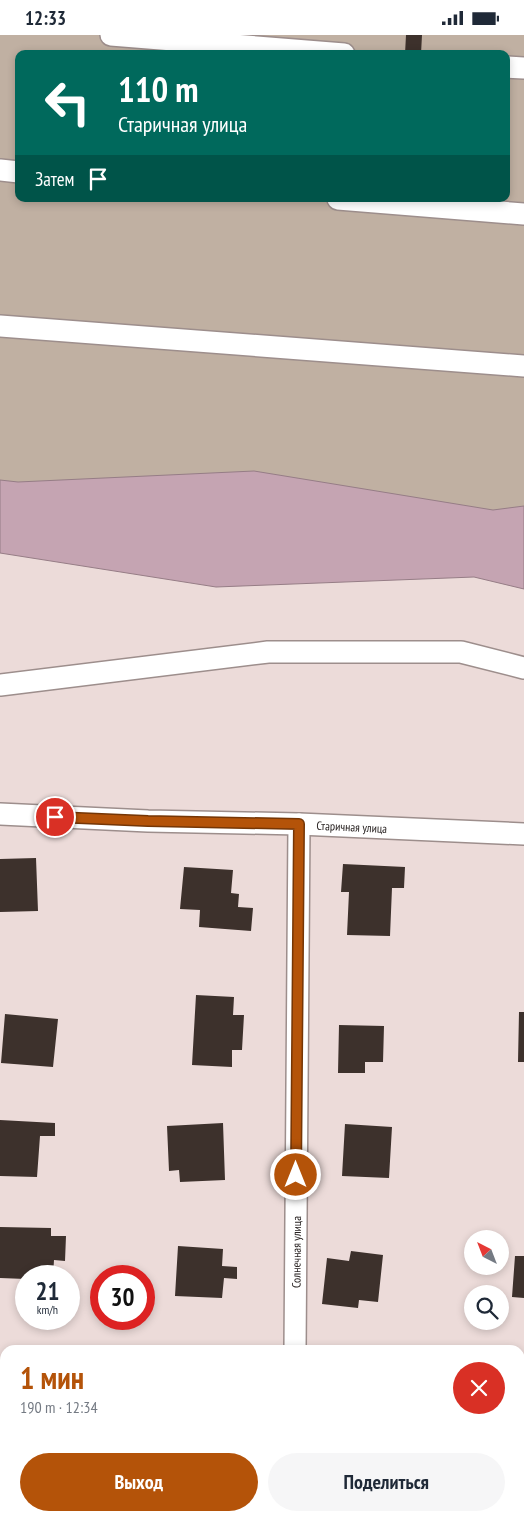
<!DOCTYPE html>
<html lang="ru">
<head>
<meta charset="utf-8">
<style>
  body { margin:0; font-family:"PT Sans Narrow",sans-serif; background:#f6f6f7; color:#1f2937; height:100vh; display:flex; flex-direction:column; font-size:19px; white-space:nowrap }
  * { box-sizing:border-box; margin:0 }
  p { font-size:16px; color:#747a83 }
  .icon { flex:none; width:28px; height:28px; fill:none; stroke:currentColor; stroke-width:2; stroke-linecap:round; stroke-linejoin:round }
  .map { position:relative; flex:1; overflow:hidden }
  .panel { position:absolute; left:0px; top:1310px; width:525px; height:176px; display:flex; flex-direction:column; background:#fff; border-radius:15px 15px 0 0; box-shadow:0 2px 8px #0003 }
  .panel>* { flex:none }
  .hud { position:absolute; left:15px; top:15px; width:495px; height:152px; border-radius:10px; box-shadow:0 2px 8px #0003; background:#00695c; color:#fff; overflow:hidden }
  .needle { width:32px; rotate:318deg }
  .tools { position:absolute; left:464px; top:1195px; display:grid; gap:10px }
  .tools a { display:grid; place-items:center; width:45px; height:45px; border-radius:50%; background:#fff; box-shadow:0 2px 8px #0003; font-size:25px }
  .speed { position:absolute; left:15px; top:1230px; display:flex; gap:10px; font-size:25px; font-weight:700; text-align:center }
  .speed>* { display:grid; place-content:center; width:65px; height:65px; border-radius:50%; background:#fff; box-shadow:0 2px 8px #0003; line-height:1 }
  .speed small { font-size:12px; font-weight:400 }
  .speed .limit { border:8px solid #d22; background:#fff; color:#111 }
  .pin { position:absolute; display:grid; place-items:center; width:42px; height:42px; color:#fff; margin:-21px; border:2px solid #fff; border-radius:50%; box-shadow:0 1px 5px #0007 }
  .me { position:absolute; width:55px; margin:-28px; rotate:0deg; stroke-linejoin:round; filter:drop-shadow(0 0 4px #0008) }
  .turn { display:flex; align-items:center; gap:18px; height:105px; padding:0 20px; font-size:22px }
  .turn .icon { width:65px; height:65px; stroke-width:2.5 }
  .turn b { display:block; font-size:35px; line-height:42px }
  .then { display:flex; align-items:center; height:48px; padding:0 20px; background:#0003; gap:10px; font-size:19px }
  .round { display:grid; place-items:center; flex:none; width:52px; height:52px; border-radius:26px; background:#f6f6f7 }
  .headline { display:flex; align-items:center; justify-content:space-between; height:85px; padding:0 20px }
  h1 { font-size:30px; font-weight:800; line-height:38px; color:#b45309 }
  .action { display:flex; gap:10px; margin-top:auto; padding:10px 20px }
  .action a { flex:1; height:58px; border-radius:30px; background:#b45309; color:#fff; font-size:20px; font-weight:800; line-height:58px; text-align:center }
  .action a+a { background:#f6f6f7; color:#1f2937 }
  .status { display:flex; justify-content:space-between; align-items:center; height:35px; padding:0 25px; background:#fff; direction:ltr }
  .status svg { height:14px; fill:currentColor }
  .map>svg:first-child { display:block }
  .green { fill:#c0b0a2; fill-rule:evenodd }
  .water { fill:#c5a4b2; stroke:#967d86 }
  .building { fill:#3d312c }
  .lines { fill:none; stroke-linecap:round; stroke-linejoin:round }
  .minor-casing { stroke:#9d8e8c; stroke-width:24 }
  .minor { stroke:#fff; stroke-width:21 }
  .route-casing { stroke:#753606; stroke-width:12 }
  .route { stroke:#b45309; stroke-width:9 }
  .labels { text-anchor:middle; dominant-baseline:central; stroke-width:5; stroke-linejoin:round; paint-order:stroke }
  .street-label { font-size:12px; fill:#272120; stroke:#fff }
</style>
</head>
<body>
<div class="status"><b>12:33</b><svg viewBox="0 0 49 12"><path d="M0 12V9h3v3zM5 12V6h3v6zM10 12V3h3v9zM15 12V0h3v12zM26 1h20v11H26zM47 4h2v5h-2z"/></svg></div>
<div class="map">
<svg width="524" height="1486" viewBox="0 0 524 1486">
  <rect width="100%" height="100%" fill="#ecdbd9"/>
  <path class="green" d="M0,0H524V480L0,457ZM19,19H506V164H19Z"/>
  <path class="water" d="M254,436L493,475L524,471V554L474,542L216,552L0,518V445L18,447Z"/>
  <path class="building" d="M406,0H422L421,19H405Z
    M36,823L38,876L0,877V824Z
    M343,829L405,832L404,853H392L390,901L347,900L349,857H341Z
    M184,832L233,835L231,858L239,859L238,872L253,873L251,896L199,892L200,875L180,874Z
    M196,960L234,962L233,980H244L242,1015H232V1032L192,1030Z
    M519,977H524V1027H518Z
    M5,979L58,984L53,1032L1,1028Z
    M339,990L384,991L383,1027H365V1038H338Z
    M0,1085L55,1088V1101H40L37,1142L0,1141Z
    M223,1088L225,1145L180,1147L179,1135L169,1136L167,1091Z
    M345,1089L392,1092L389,1143L342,1141Z
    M0,1192L51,1193V1201H66L65,1226L54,1225L53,1241H26V1244L0,1243Z
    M178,1211L223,1214L222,1231L237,1232V1244L224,1243L222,1263L175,1261Z
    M351,1216L383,1220L378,1267L359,1265L358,1273L322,1269L327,1223L349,1226Z
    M515,1221H524V1263L512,1262Z
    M0,1361H5V1407H0Z
    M520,1378L524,1379V1415H520Z"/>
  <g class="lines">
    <defs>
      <g id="minor">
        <path d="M111,0L344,19"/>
        <path d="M506,32L524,33"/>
        <path d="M0,135L19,137"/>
        <path d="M338,164L524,179"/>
        <path d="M0,291L524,331"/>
        <path d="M0,650L268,617H461L524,633"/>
        <path id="s1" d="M0,779L148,786L299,789L524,799"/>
        <path id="s2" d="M295,1315L299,789"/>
        <path d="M0,1457H5"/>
        <path d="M520,1478H524"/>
        <path d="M294,1486V1481"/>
      </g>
    </defs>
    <use href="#minor" class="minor-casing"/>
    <use href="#minor" class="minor"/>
  </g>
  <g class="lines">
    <defs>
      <path id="route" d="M55,782L148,786L299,789L296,1140"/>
    </defs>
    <use href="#route" class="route-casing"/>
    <use href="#route" class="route"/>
  </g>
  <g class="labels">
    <g class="street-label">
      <text stroke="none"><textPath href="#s1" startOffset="352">Старичная улица</textPath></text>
      <text stroke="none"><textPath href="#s2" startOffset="98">Солнечная улица</textPath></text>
    </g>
  </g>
</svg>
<div class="tools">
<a><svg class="needle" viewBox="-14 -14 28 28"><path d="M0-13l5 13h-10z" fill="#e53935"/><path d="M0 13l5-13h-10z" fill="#747a83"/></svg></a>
<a><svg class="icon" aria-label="search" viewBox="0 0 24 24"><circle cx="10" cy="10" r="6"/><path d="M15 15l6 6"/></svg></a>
</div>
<div class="speed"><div>21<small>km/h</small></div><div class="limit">30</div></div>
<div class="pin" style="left:55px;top:782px;background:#d93025"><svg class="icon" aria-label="arrive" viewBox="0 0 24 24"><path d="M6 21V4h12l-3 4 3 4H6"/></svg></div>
<svg class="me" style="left:296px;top:1140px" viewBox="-20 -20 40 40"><circle r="17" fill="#b45309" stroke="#fff" stroke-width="3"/><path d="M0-11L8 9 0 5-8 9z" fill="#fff"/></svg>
<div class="hud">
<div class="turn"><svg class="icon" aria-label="left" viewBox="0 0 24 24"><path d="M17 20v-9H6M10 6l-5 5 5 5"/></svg><div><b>110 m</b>Старичная улица</div></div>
<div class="then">Затем<svg class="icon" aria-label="arrive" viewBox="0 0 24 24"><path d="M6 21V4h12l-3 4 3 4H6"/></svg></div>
</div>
<section class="panel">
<div class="headline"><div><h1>1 мин</h1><p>190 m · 12:34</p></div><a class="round" style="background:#d93025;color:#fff"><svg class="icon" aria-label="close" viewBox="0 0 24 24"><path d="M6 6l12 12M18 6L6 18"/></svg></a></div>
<div class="action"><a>Выход</a><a>Поделиться</a></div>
</section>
</div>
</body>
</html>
